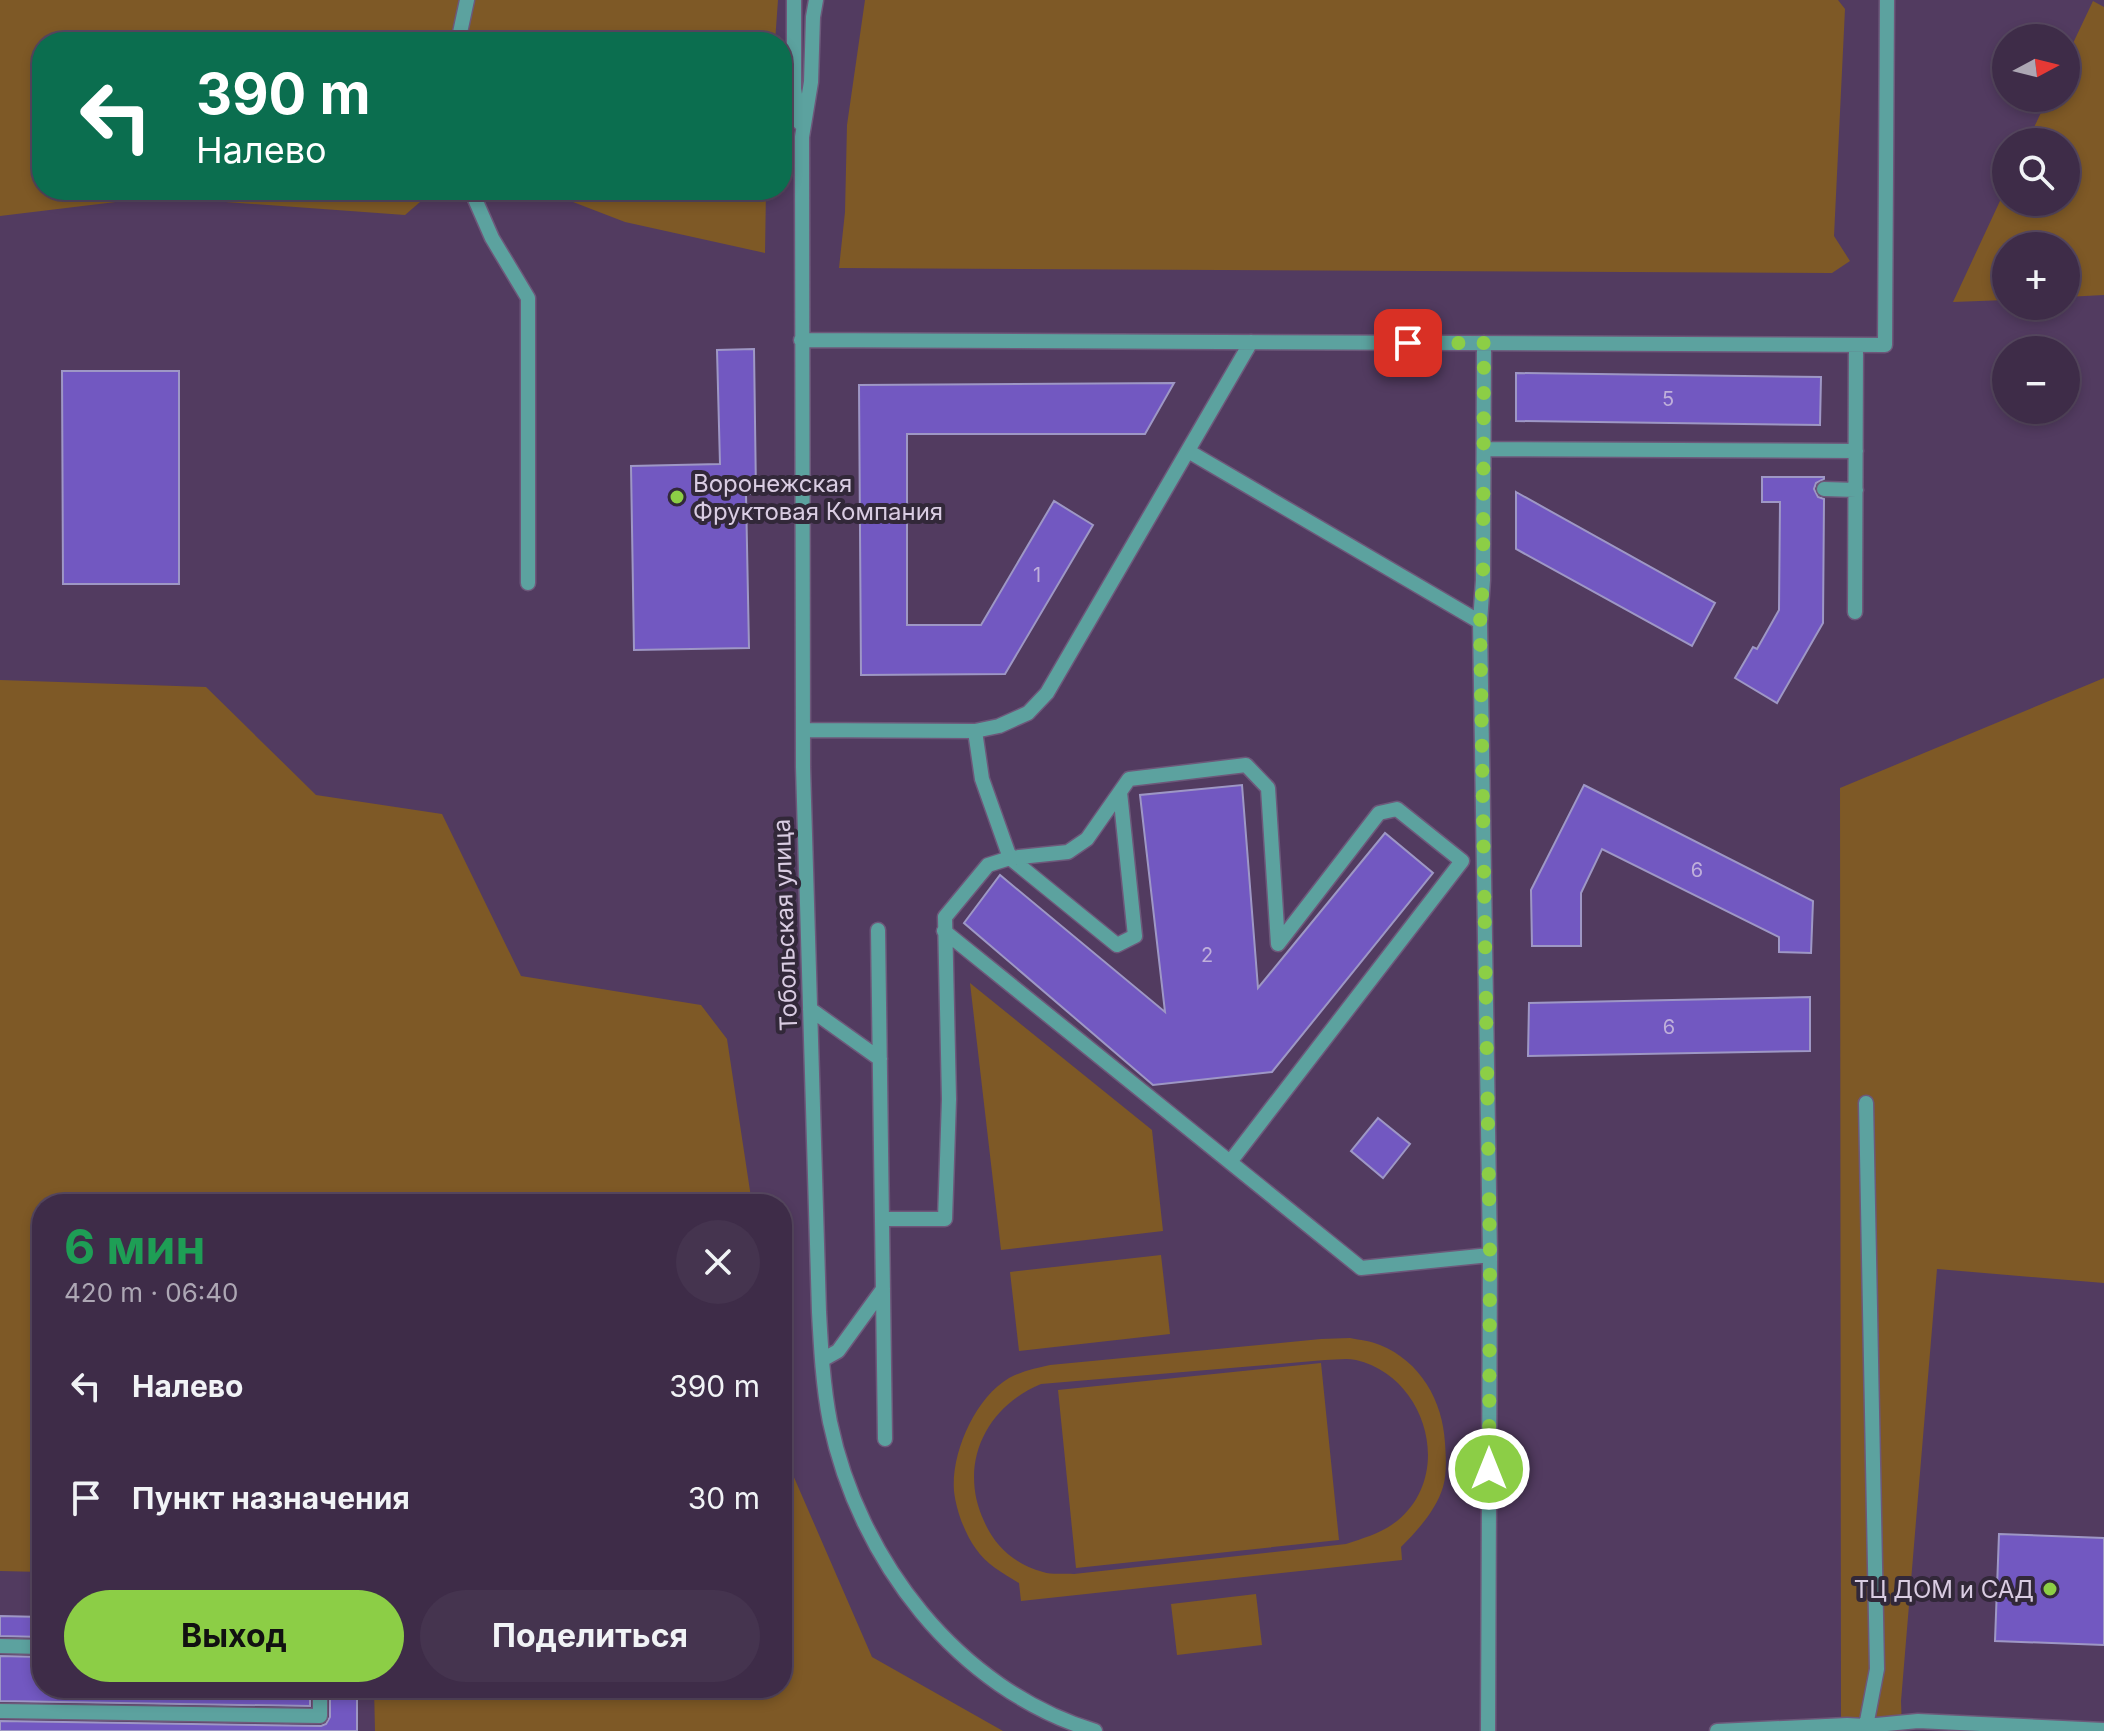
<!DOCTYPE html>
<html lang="ru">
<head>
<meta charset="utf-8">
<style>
  body { margin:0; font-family:Inter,sans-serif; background:#45344f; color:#f1f3f6; height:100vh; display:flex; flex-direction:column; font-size:30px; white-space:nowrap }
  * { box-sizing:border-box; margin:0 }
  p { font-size:26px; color:#ada7b4 }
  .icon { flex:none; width:44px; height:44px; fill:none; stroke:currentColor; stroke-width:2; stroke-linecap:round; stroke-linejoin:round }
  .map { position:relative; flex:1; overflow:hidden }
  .drawer { position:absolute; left:32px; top:1194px; width:760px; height:504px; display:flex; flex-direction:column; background:#3e2c48; border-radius:32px; box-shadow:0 4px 12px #0003,0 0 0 2px #574860 }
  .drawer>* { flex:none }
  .hud { position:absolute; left:32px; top:32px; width:760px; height:168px; border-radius:32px; box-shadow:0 4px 12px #0003,0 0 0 2px #574860; background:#0b6e4f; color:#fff; overflow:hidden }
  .needle { width:52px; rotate:83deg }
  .buttons { position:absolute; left:1992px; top:24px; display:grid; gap:16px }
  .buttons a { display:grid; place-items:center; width:88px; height:88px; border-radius:50%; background:#3e2c48; box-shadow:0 4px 12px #0003,0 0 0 2px #574860; font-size:40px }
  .pin { position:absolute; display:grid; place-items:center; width:68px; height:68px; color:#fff; margin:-34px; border-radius:16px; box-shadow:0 4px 12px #0006 }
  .me { position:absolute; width:88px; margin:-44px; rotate:0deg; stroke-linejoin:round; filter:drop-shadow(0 0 6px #0008) }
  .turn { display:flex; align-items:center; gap:28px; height:168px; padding:0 32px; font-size:36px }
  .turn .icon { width:104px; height:104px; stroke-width:2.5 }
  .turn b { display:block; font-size:56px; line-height:68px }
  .round { display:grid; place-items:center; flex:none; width:84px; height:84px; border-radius:42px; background:#45344f }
  .summary { display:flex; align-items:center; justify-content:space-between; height:136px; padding:0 32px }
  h1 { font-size:48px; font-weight:700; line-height:60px; color:#1e9e55 }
  .primary-button { display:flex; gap:16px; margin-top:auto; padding:16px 32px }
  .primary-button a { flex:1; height:92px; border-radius:48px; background:#8cce46; color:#111; font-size:32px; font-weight:700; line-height:92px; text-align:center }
  .primary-button a+a { background:#45344f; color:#f1f3f6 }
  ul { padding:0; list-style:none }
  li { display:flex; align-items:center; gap:24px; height:112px; padding:0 32px }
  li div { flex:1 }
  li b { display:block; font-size:30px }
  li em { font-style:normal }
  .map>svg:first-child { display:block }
  .green { fill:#7e5926; fill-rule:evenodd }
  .building { fill:#7258c1; stroke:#9e97c5; stroke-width:2 }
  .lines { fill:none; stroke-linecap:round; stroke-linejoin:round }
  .minor-casing { stroke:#6d587a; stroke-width:17 }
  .minor { stroke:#5ca29f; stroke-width:14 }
  .route { stroke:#8cce46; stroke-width:14; stroke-dasharray:0 25.2 }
  .poi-dot { fill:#8cce46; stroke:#322839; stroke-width:3 }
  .labels { text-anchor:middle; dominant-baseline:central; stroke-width:8; stroke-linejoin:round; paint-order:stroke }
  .number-label { font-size:20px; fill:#bfafda }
  .poi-label { font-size:24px; fill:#d9cce2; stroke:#322839; text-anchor:start }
  .street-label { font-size:24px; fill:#d9cce2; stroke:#322839 }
</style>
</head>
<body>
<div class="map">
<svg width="2104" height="1731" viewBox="0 0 2104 1731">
  <rect width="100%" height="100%" fill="#523b60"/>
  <path class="green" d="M0,0H778L775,42H42V190H434L405,215L157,197L0,216Z
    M865,0H1838L1845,9L1834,236L1850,261L1832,273L839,268L845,212L847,125Z
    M2093,1L2104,7V295L2066,297V246H2006V300L1953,302L2006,188V202H2066V142H2027L2048,98H2066V58Z
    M525,190H766L765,253L625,222L547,192Z
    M2104,678V1283L1937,1269L1901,1701L1902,1731H1841L1840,788Z
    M0,680L206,687L316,795L442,814L521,976L701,1005L727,1039L752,1204H42V1572L0,1571Z
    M970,983L1152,1130L1163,1231L1001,1250Z
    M1161,1255L1170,1334L1019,1351L1010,1272Z
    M1350,1338C1360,1340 1371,1341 1380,1345C1420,1361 1443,1401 1445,1443C1446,1457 1447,1473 1443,1487C1436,1510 1418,1530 1401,1547L1402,1560L1021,1601L1019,1583C1004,1574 986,1564 976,1549C965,1534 956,1510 954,1491C951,1453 975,1398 1009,1378C1022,1371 1036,1368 1050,1365L1321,1339ZM1325,1360C1335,1360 1346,1358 1356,1360C1426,1376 1455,1474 1397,1521C1382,1533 1364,1538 1346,1544L1074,1574C1064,1573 1052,1575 1043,1572C1015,1564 995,1547 984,1521C958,1465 985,1407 1041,1384Z
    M1321,1363L1339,1540L1076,1568L1058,1390Z
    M782,1400L793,1475L872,1657L1003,1731H375L374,1688H782Z
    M1256,1594L1262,1645L1177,1655L1171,1604Z"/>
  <path class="building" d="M754,349L756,494H746L749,648L634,650L631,466L720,464L717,350Z
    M62,371H179V584H63Z
    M1516,373L1821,377L1820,425L1516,421Z
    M1174,383L1145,434H907V625H981L1054,501L1093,525L1005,674L861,675L859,385Z
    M1762,477H1824V479L1816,483L1814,489L1818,497L1824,499L1823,623L1777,703L1735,678L1753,647L1757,649L1779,610L1780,502H1762Z
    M1516,492L1715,603L1692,646L1516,549Z
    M1242,785L1258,988L1385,833L1433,873L1272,1072L1153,1085L964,923L1000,875L1165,1012L1140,795Z
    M1584,785L1813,901L1811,953L1779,952V937L1602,849L1581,893V946H1532L1531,890Z
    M1810,997V1051L1528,1056L1529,1003Z
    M1378,1118L1410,1144L1383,1178L1351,1151Z
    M1999,1534L2104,1538V1645L1995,1641Z
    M0,1616L42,1617V1637L0,1636Z
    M0,1656L42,1657V1688H310V1706L0,1701Z
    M330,1688H357V1731H0V1721L321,1726L326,1724L330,1717Z"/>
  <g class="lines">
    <defs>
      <path id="minor" d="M794,0V89L800,123
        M816,0L813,17L811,82L802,137L803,767L819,1312C821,1349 823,1386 830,1422C859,1560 957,1689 1095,1731
        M458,42L467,0
        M471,190L492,238L528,298V583
        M801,340L1885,345L1887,0
        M1484,343L1483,580L1480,622L1490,1255L1488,1731
        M1484,449L1856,451
        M1188,451L1480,622
        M1824,489L1856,490
        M1855,612L1856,345
        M803,730L975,731L999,726L1028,713L1047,693L1251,342
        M975,731L982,779L1010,858L1117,945L1135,936L1120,792
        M878,930L885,1439
        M944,931L1361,1268L1490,1255
        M810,1009L880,1059
        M1866,1103L1877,1669L1866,1726L1918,1721L2104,1730
        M882,1219H945L949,1099L945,917L988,865L1010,858L1068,852L1087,839L1129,779L1246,765L1268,788L1278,944L1379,813L1397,809L1462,861L1230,1162
        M822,1360L838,1351L883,1289
        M0,1646L42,1647
        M0,1711L320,1716V1688
        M1717,1731L1847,1725L1866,1726L1870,1731"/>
    </defs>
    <use href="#minor" class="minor-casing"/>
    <use href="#minor" class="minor"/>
  </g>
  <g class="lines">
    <path class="route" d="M1408,343H1484L1483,580L1480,622L1490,1255L1489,1469"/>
  </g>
  <g class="poi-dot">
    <circle cx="677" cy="497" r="8"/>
    <circle cx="2050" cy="1589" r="8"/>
  </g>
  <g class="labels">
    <g class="number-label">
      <text x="1668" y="399">5</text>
      <text x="1037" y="575">1</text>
      <text x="1697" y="870">6</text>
      <text x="1207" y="955">2</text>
      <text x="1669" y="1027">6</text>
    </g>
    <g class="poi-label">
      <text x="693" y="483">Воронежская<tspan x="693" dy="28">Фруктовая Компания</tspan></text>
      <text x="2034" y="1589" text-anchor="end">ТЦ ДОМ и САД</text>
    </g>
    <g class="street-label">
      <text transform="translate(785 925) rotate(-92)">Тобольская улица</text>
    </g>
  </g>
</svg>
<div class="buttons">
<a><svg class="needle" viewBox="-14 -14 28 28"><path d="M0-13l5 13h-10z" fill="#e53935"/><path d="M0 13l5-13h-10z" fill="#ada7b4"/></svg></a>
<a><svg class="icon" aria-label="search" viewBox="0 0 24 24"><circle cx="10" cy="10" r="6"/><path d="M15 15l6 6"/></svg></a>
<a>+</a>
<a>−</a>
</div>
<div class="pin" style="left:1408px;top:343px;background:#d93025"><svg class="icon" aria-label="arrive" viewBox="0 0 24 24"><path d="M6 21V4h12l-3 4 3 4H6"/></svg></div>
<svg class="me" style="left:1489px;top:1469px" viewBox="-20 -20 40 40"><circle r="17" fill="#8cce46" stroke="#fff" stroke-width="3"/><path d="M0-11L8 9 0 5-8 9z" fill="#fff"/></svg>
<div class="hud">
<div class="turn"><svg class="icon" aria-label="left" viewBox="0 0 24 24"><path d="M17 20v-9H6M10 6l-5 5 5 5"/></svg><div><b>390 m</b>Налево</div></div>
</div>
<section class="drawer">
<div class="summary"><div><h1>6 мин</h1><p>420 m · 06:40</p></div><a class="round"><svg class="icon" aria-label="close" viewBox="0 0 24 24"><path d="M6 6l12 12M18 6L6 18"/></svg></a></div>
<ul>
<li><svg class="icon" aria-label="left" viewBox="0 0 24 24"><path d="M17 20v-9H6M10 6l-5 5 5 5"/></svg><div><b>Налево</b></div><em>390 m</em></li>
<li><svg class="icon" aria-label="arrive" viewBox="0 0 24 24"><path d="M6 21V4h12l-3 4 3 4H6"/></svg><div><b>Пункт назначения</b></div><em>30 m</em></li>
</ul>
<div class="primary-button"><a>Выход</a><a>Поделиться</a></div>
</section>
</div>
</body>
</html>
